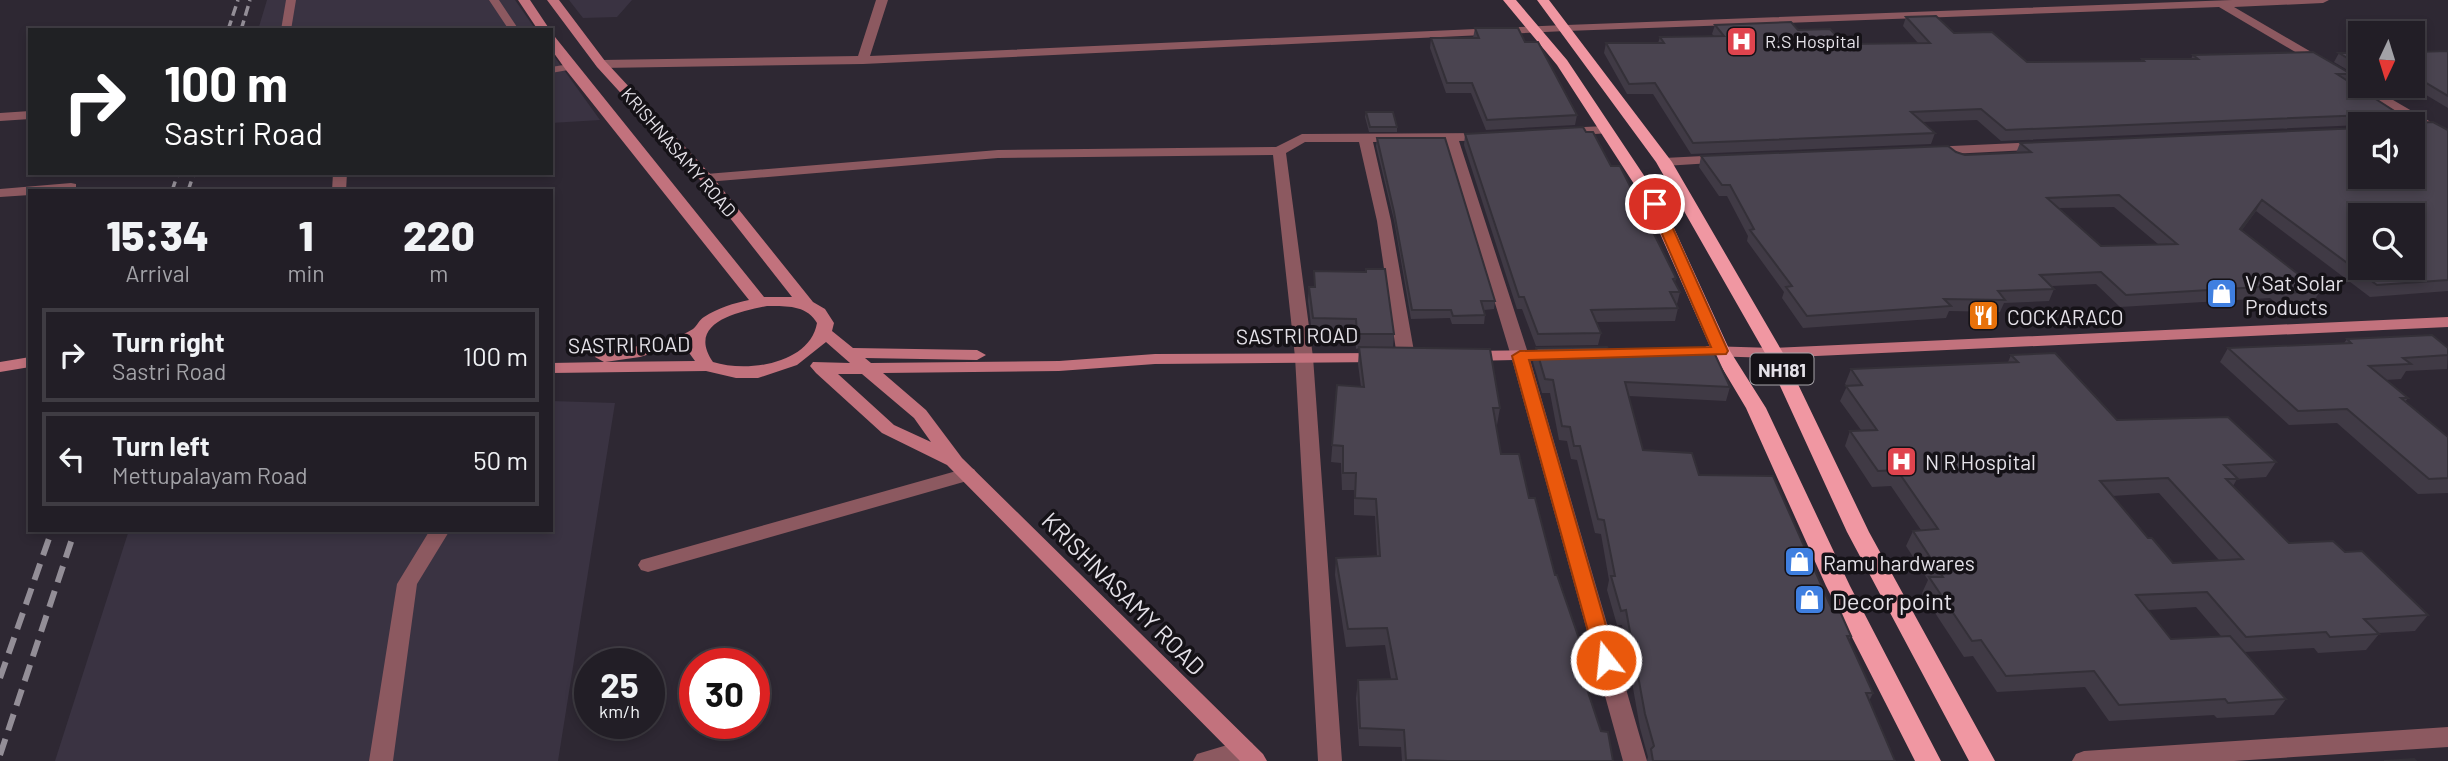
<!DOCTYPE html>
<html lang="en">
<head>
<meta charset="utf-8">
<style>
  body { margin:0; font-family:Barlow,sans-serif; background:#2e2b32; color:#f1f3f6; height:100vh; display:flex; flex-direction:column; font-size:26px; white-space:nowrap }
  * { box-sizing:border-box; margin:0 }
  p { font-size:23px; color:#a2a2a7 }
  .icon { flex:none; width:38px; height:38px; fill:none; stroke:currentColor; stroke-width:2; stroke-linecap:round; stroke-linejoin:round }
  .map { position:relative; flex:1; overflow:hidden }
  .panel { position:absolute; left:28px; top:189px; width:525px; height:343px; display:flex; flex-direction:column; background:#221e26; border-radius:0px; box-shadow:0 4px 10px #0003,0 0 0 2px #3f3c43 }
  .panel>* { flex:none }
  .hud { position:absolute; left:28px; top:28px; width:525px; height:147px; border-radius:0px; box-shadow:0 4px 10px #0003,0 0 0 2px #3f3c43; background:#202124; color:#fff; overflow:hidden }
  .needle { width:46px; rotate:184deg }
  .tools { position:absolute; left:2348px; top:21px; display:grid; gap:14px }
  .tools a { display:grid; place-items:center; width:77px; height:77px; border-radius:0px; background:#221e26; box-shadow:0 4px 10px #0003,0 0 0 2px #3f3c43; font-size:35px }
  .speed { position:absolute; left:574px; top:648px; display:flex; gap:14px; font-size:35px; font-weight:700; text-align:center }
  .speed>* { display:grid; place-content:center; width:91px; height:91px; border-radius:50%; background:#221e26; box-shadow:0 4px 10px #0003,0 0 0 2px #3f3c43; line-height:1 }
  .speed small { font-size:18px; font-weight:400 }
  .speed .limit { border:10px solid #d22; background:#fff; color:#111 }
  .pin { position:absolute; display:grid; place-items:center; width:60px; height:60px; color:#fff; margin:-30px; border:4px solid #fff; border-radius:50%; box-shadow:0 2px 7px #0007 }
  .me { position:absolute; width:77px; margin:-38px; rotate:344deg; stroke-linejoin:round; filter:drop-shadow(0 0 5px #0008) }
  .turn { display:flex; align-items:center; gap:24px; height:147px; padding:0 21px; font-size:32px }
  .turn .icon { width:91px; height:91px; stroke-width:2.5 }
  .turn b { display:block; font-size:49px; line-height:60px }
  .eta { display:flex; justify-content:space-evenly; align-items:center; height:119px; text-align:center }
  .eta b { font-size:42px; font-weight:800; line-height:49px }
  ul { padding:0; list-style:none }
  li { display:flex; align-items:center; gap:21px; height:94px; margin:0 14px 10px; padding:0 7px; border:4px solid #3f3c43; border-radius:0px }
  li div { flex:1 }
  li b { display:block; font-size:26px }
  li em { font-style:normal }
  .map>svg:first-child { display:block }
  .built { fill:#3a3342 }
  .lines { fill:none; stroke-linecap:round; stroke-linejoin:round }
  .service { fill:#8c5960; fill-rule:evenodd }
  .minor { fill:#8c5960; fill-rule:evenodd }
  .secondary { fill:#c2727d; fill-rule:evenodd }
  .trunk { fill:#f097a2; fill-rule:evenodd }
  .rail-far1 { stroke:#938e97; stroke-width:3.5; stroke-dasharray:10 5; stroke-linecap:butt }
  .rail { stroke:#938e97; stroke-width:6; stroke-dasharray:17 9; stroke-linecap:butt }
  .wall { fill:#403a45; fill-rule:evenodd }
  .shaded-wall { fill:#343038 }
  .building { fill:#4a4450; stroke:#343038; stroke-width:2; fill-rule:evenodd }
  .route { fill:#ea580c; stroke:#983908; stroke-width:2 }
  .labels { text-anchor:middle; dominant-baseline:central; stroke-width:7; stroke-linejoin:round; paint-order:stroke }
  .far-poi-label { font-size:18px; fill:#e4e1e8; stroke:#151217; text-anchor:start }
  .far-street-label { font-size:18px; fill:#e4e1e8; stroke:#151217 }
  .shield { fill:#151217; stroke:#a6a3a9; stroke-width:2 }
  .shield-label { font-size:19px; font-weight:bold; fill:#e4e1e8 }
  .poi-label { font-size:21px; fill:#e4e1e8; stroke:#151217; text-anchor:start }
  .street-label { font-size:21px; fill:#e4e1e8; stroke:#151217 }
  .near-street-label { font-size:24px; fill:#e4e1e8; stroke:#151217 }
  .near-poi-label { font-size:24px; fill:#e4e1e8; stroke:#151217; text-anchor:start }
</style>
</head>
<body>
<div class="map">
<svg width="2448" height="761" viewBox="0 0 2448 761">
  <rect width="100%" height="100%" fill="#2e2833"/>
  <path class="built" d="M267,0H515L536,30H258Z
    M569,0H632L617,17L583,18Z
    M551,52L600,120L551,123Z
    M551,401L615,403L558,761H55L129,530H551Z"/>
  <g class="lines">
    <path class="service" d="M286,0H296L291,30H281Z
      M489,0H499L519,30H509Z
      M570,64L574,65V69L551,73V67Z"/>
    <path class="minor" d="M876,0H888L870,56L1566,25L2232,0H2329L2323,3L2234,7L2361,81V86H2369L2448,132V142L2219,7L1566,31L863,64L601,68L595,64L601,60L858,56Z
      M30,111V119L0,121V113Z
      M1606,126L1613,130L1611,133L1562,136L1555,132L1562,128Z
      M1489,133L1496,137L1494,140L1459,141L1529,356L1647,761H1623L1511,356L1446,141L1373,142L1391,221L1415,357L1406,362L1397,357L1377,221L1359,142H1305L1286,153L1313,357L1342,761H1318L1295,357L1273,155L998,158L706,182L699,178L706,174L998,150L1276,147L1302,134Z
      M2042,142L2049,146L2047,149L1930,155L1923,151L1930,147Z
      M1723,155L1728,156V162L1664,166L1657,162L1664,158Z
      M333,173H347L346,191H332Z
      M71,183L76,184V190L30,191V195L0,197V189Z
      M967,468L974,469L977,474L974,479L648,572L641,570L638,565L641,560L648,558Z
      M430,530H450L417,584L393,761H369L397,584Z
      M2448,727V747L2234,761H2072L2076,754L2084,751Z
      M1244,740L1252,743L1256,750L1252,757L1240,761H1193L1197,754Z"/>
    <path class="secondary" d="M518,0H530L550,30H538Z
      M547,0H559L605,61L711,175L813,302L825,309L834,323L832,331L853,348L977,350L986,355L977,360L865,358L871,363L1059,361L1155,354L1387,353L1390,357L1381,362L1155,364L1059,371L883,373L926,410L962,458L1263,754L1267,761H1240L947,465L882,433L816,373L810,366L813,362L850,363L826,342L797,365L758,378H736L706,371L551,373V363L604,362L595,357L598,353C627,346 666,346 693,329C697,326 699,320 704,317C718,308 734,303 749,300L566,70L551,49V37H555L764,297H792L701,181L597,67ZM767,306C786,306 807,305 817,323C810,364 747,373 713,362C686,323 737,312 767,306ZM688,342L687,350L695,361L605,362L640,357ZM838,374H862L914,418L931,442L894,425Z
      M2448,317V327L1774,358L1707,356L1698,351L1707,346L1774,348Z
      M1556,350L1562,351L1565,355L1562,359L1469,361L1460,356L1469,351Z
      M30,357V367L0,372V362Z"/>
    <path class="trunk" d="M1503,0H1516L1567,60L1663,204L1730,351L1766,408L1850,586L1941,761H1915L1826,586L1746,408L1712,351L1647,204L1557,65Z
      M1537,0H1549L1672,162L1783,353L1869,532L1995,761H1969L1847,532L1765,353L1656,162Z"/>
    <path class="rail-far1" d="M228,30L238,0
      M241,30L250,0
      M172,191L178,173
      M188,191L194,173"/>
    <path class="rail" d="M0,678L52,530
      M0,755L75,530"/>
  </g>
  <path class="wall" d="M1906,17L1954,33L2027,62L2141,61L2142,59H2191L2193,55L2351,74L2347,81L2413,123L2448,130V291L2370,297L2256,211L2241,231L2320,291L2313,303L2278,305L2270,298L2120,307L2096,284L2052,286L2054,289L2049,301L2004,303L2000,312L1949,311L1946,318L1803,328L1782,298L1784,292L1747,241L1748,236L1727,196H1719L1699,167L1701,156L1956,152L1965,155L2016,153L2020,143L2361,128L2413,124H2361V125L2001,141L1977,120L1922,122L1935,133L1931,144L1691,154L1653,94H1627L1604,53L1606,43H1658L1660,37L1714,36L1712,34L1715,25L1798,30L1844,44L1918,43L1903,26ZM2114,207L2158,244L2101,246L2059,208Z
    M1475,28L1525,42L1577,115L1575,125L1486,130L1471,93H1446L1430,48L1431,38H1473Z
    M2448,51V108L2411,86H2413V52Z
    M2339,53H2361V78L2334,62Z
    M1366,112L1397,127V132H1369L1365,117Z
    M1586,132L1611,166L1676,278L1675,282L1680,292L1677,304H1676L1678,308L1675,321L1596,322L1601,333L1598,345L1536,346L1522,309H1517L1464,145L1465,134Z
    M1377,138L1495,301L1494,309L1484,310L1485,315L1484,324H1452L1450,318L1411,319L1394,220L1376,146Z
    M1366,269L1394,334L1393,348L1500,408L1497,425H1496L1501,454L1529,498L1555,575L1586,659L1582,675L1601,731L1613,761H1402L1401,747L1359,746L1356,698L1358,680L1391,679L1385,645L1346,647L1335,575L1336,558L1377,556L1375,516L1354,515V490H1342L1341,463L1331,462L1337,385L1361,387L1358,364L1359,348L1356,349L1355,333H1312L1308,301L1309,287H1314V271L1366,272Z
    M2347,339L2448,348L2447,369L2406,371L2401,379L2385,380L2408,398L2405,402L2448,437V493L2418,494L2337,423L2289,425L2220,362L2228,348L2344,343Z
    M1536,348L1608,349L1730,387L1726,401L1629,396L1643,450L1699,475L1831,607L1851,636L1849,640L1873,693L1869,701L1895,761H1647L1648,757L1640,728L1622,625H1617L1607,590L1609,580L1601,534L1595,533L1577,460L1571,459L1567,441L1559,440L1550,393H1542L1533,362Z
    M2011,355L2117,420L2276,462L2266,477L2237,479L2233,486L2289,543L2345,552L2428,615L2415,631L2378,633L2379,634L2366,650L2318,653L2314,648L2244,652L2286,699L2274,715L2217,718L2214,715L2109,721L2085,687L1997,692L1973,656L1964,657L1922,593L1928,580L1906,546L1913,531L1921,530L1891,486L1872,487L1845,446L1850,431L1861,430L1840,401L1847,386L1845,384L1851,369L2008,362ZM2159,493L2219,560L2173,563L2148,538L2112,496ZM2196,607L2221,636L2171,639L2148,610Z"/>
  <path class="shaded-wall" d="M2262,200L2256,211L2234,241L2240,229Z"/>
  <path class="building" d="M1936,16L1954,33L1992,32L2027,62L2144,61L2142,59H2198L2193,55L2313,52L2351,74H2337L2413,123L2433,122L2448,130V280L2377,285L2262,200L2240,229L2320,291L2285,293L2276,286L2126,295L2101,272L2040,275L2054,289L1998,291L2005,300L1944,299L1951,306L1807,316L1786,287L1792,286L1750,230L1754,229L1730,185H1722L1701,156L1948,146L1956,152L1965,155L2031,152L2020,143L2361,128V177H2413V124H2368L2370,117L2367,115L2006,130L1981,109L1911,112L1935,133L1693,143L1655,83L1629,84L1606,43H1664L1660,37L1724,36L1715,25L1791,22L1798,30L1830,29L1844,44L1930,43L1906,17ZM2119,195L2177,244L2101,246L2047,198ZM2361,215H2413V268H2361Z
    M1475,28H1518L1525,42H1538L1577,115L1487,120L1472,83H1447L1431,38H1479Z
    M2448,51V96L2413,75V52Z
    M2339,53H2361V66Z
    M1366,112H1393L1397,127H1370Z
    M1583,127L1586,132H1593L1611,166H1620L1676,278L1673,279L1680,292H1670L1678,308L1591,310L1601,333L1538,334L1524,297H1519L1465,134Z
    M1377,138H1445L1495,301H1481L1485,315L1453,316L1451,310H1412L1394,212Z
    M1366,269H1385L1394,334H1357L1356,319L1313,318L1309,287H1315L1314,271L1366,272Z
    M2432,335L2448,348V355L2403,358L2411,364L2369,366L2408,398H2401L2448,437V478L2429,479L2347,409L2298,411L2228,348L2351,343L2347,339Z
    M1359,347L1490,349L1500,408H1493L1501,454H1519L1529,498H1535L1555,575H1557L1586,659H1577L1601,731L1608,732L1613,761H1448L1406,760L1404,730L1360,728L1358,680L1397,679L1387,628L1348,629L1336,558L1380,556L1376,499L1355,498L1356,473H1343V446L1332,445L1337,385L1364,387Z
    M1607,347L1608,349L1713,350L1730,387L1625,382L1643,450L1692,453L1699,475L1773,476L1831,607H1838L1851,636H1847L1873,693H1866L1895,761H1653L1651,749L1654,746L1645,714L1626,610L1621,611L1611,576H1615L1604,520L1598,519L1580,446H1574L1570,427L1562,426L1553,380L1545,379L1536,348Z
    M2055,353L2117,420L2228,417L2276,462L2224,465L2238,479H2226L2289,543L2333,541L2345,552L2362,551L2428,615L2364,619L2379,634L2330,637L2326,632L2246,637L2207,592L2136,595L2171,639L2230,636L2286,699L2228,703L2225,699L2119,705L2094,671L2006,676L1981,640L1972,641L1929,577H1943L1913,531L1938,529L1897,470L1878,471L1850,431L1877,430L1846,386L1862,385L1851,369L2018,362L2011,355ZM2168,478L2243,559L2173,563L2152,538H2148L2100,481Z
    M2414,759L2416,761H2384Z"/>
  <path class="route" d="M1655,200L1662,204L1728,351L1726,354L1529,360L1616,660L1613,665L1606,667L1599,665L1596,660L1512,356L1520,351L1711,347L1649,204Z"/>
  <defs>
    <symbol id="hospital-square" viewBox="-11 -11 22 22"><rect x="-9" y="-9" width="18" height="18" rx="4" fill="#e0444e" stroke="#151217"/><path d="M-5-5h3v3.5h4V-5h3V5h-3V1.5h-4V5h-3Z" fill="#fff"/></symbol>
    <symbol id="shop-square" viewBox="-11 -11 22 22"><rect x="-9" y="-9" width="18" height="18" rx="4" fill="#3f7fe0" stroke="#151217"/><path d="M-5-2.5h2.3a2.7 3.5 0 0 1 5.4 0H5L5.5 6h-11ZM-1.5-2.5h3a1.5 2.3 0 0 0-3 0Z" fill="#fff"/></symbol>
    <symbol id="restaurant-square" viewBox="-11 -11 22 22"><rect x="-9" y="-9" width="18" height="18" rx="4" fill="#e8710a" stroke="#151217"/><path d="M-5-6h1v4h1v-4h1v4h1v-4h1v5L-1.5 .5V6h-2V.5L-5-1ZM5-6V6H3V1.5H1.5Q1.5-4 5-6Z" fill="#fff"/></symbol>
  </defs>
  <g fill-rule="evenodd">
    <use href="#hospital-square" x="1724" y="24" width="35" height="35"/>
    <use href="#shop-square" x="2204" y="276" width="35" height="35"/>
    <use href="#restaurant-square" x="1966" y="298" width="35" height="35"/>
    <use href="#hospital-square" x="1884" y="444" width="35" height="35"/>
    <use href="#shop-square" x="1782" y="544" width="35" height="35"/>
    <use href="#shop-square" x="1792" y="582" width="35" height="35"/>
  </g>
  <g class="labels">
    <g class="far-poi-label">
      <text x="1765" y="41">R.S Hospital</text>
    </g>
    <g class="far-street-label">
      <text transform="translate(679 152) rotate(49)">KRISHNASAMY ROAD</text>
    </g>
    <rect class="shield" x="1750.5" y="353.5" width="63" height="31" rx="5"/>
    <g class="shield-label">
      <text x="1782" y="369">NH181</text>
    </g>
    <g class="poi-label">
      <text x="2245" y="282">V Sat Solar<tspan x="2245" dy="24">Products</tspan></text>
      <text x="2007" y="316">COCKARACO</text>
      <text x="1925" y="461">N R Hospital</text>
      <text x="1823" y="562">Ramu hardwares</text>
    </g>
    <g class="street-label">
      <text transform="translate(1297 335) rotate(-1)">SASTRI ROAD</text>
      <text transform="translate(629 344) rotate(-1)">SASTRI ROAD</text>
    </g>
    <g class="near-street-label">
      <text transform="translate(1124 593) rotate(45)">KRISHNASAMY ROAD</text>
    </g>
    <g class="near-poi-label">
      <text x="1832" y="600">Decor point</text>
    </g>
  </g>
</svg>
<div class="tools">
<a><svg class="needle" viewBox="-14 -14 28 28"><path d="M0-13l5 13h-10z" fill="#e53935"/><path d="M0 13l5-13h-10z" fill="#a2a2a7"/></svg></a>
<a><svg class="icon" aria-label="sound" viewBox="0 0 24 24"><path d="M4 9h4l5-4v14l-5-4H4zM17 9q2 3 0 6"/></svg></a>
<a><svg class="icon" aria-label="search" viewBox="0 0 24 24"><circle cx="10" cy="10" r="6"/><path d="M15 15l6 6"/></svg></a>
</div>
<div class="speed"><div>25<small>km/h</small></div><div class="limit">30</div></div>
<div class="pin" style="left:1655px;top:204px;background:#d93025"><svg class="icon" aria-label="arrive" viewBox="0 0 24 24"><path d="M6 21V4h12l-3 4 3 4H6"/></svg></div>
<svg class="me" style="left:1606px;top:660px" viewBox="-20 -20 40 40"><circle r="17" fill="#ea580c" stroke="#fff" stroke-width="3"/><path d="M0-11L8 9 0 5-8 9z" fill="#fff"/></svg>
<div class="hud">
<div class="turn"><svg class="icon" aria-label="right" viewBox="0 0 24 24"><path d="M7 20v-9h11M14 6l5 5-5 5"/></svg><div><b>100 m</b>Sastri Road</div></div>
</div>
<section class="panel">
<div class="eta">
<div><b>15:34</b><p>Arrival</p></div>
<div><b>1</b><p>min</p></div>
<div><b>220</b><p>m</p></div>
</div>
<ul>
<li><svg class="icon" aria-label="right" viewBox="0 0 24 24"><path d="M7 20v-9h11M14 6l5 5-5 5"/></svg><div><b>Turn right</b><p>Sastri Road</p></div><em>100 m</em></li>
<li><svg class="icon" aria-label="left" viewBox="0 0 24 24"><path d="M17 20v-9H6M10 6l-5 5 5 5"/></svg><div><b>Turn left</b><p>Mettupalayam Road</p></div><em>50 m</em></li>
</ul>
</section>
</div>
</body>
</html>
